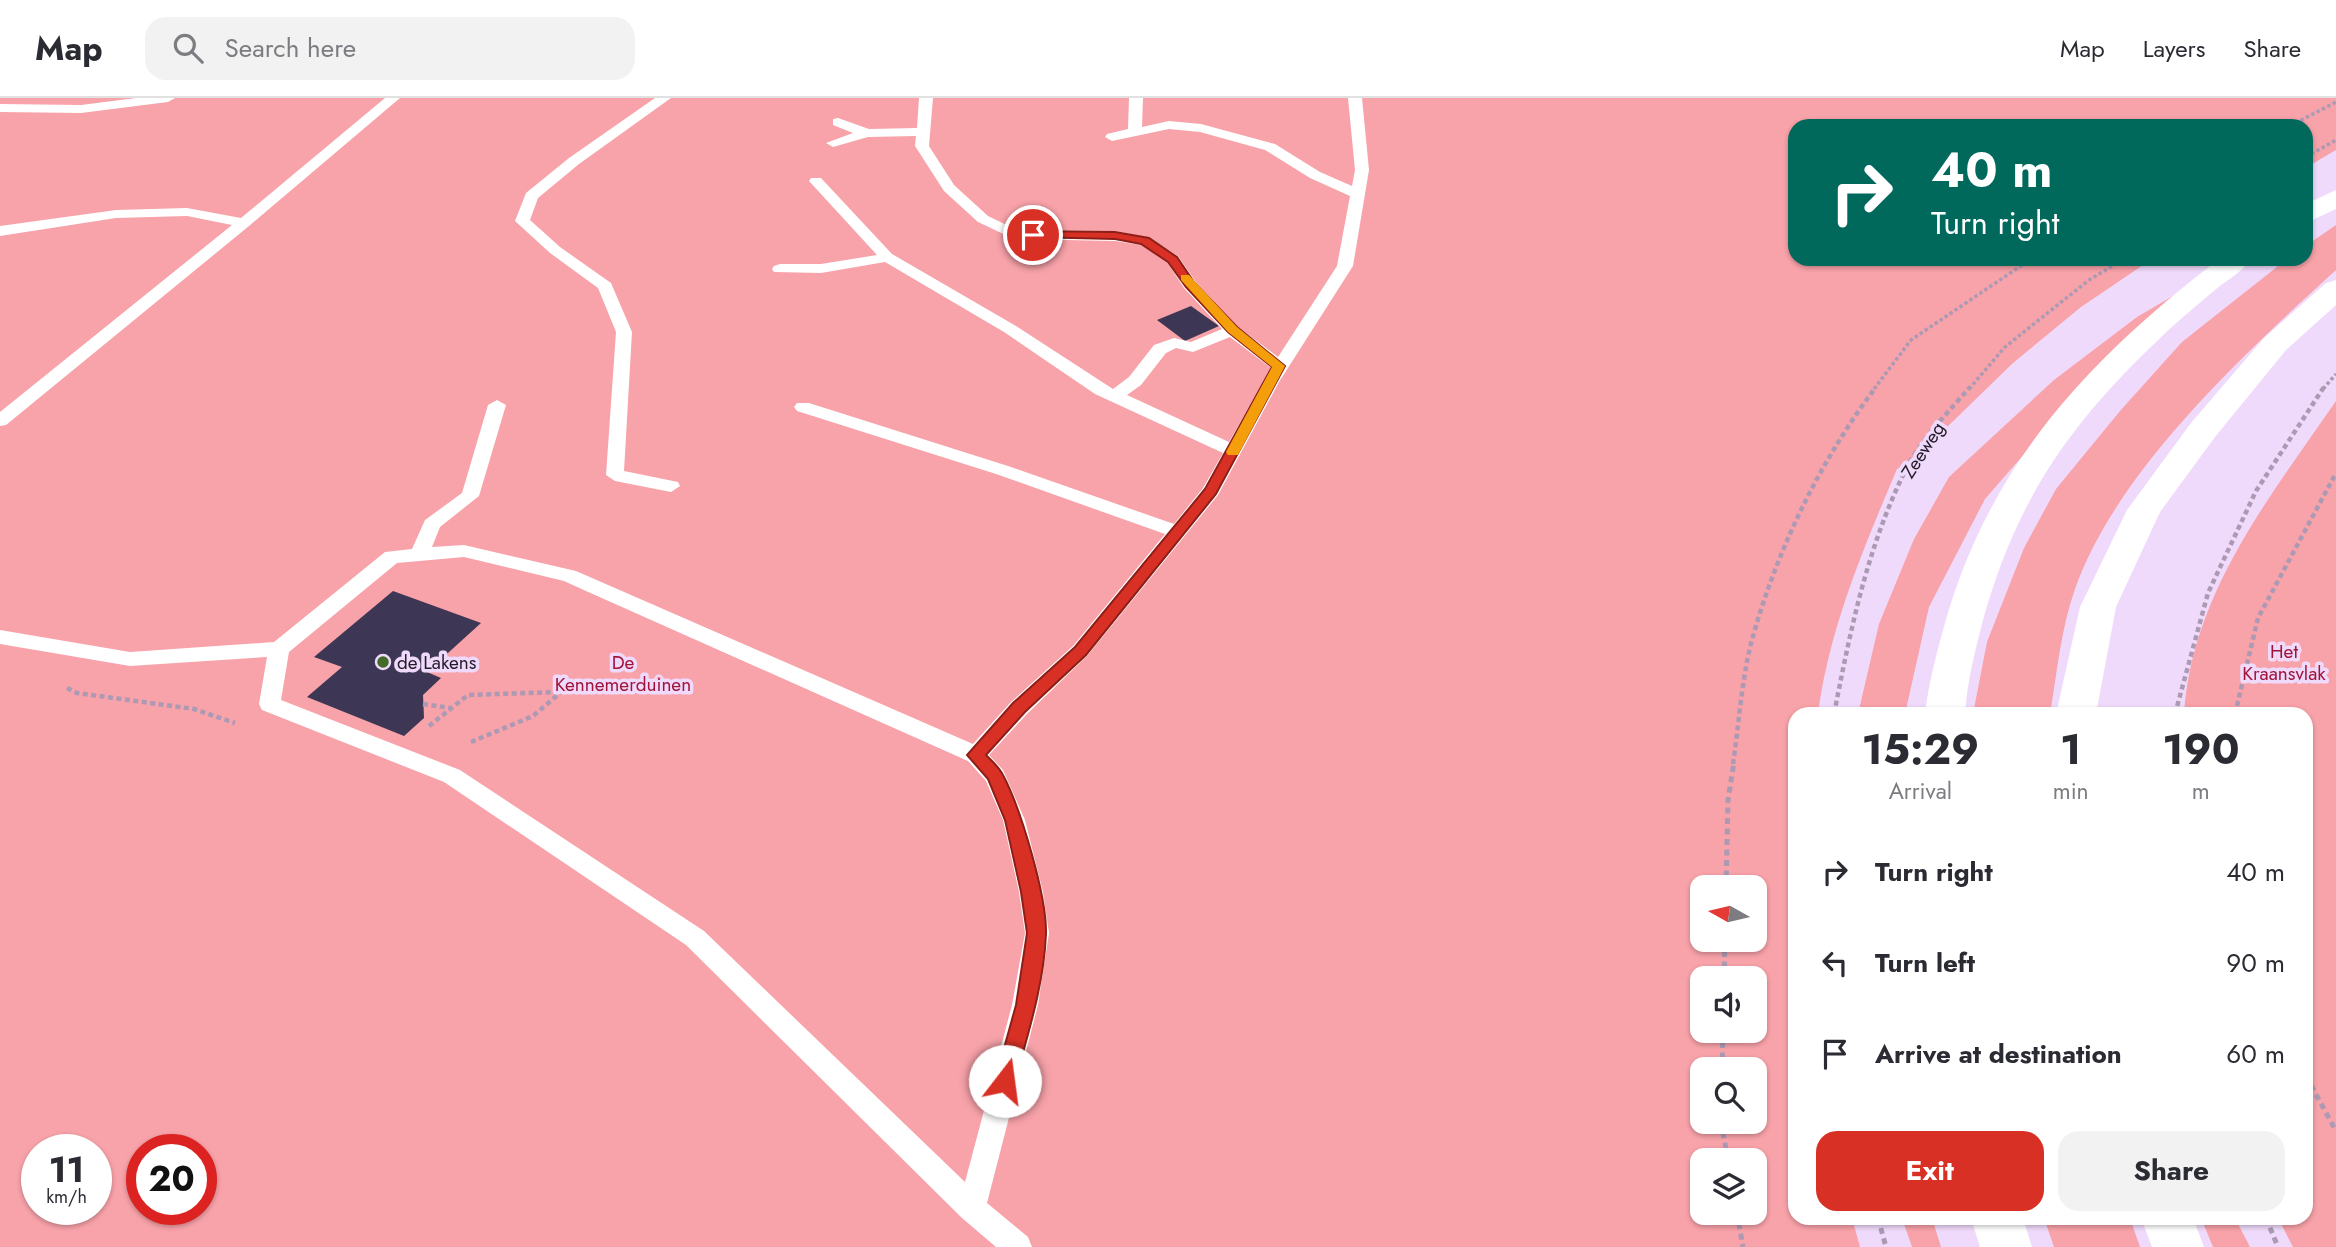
<!DOCTYPE html>
<html lang="en">
<head>
<meta charset="utf-8">
<style>
  body { margin:0; font-family:Jost,sans-serif; background:#f2f2f3; color:#2b2b33; height:100vh; display:flex; flex-direction:column; font-size:26px; white-space:nowrap }
  * { box-sizing:border-box; margin:0 }
  p { font-size:23px; color:#7c7c81 }
  .icon { flex:none; width:38px; height:38px; fill:none; stroke:currentColor; stroke-width:2; stroke-linecap:round; stroke-linejoin:round }
  .map { position:relative; flex:1; overflow:hidden }
  .side { position:absolute; left:1788px; top:609px; width:525px; height:518px; display:flex; flex-direction:column; background:#fff; border-radius:21px; box-shadow:0 2px 5px #0004 }
  .side>* { flex:none }
  .hud { position:absolute; left:1788px; top:21px; width:525px; height:147px; border-radius:21px; box-shadow:0 2px 5px #0004; background:#00695c; color:#fff; overflow:hidden }
  .needle { width:46px; rotate:278deg }
  .fabs { position:absolute; left:1690px; top:777px; display:grid; gap:14px }
  .fabs a { display:grid; place-items:center; width:77px; height:77px; border-radius:14px; background:#fff; box-shadow:0 2px 5px #0004; font-size:35px }
  .speed { position:absolute; left:21px; top:1036px; display:flex; gap:14px; font-size:35px; font-weight:700; text-align:center }
  .speed>* { display:grid; place-content:center; width:91px; height:91px; border-radius:50%; background:#fff; box-shadow:0 2px 5px #0004; line-height:1 }
  .speed small { font-size:18px; font-weight:400 }
  .speed .limit { border:10px solid #d22; background:#fff; color:#111 }
  .pin { position:absolute; display:grid; place-items:center; width:60px; height:60px; color:#fff; margin:-30px; border:4px solid #fff; border-radius:50%; box-shadow:0 2px 7px #0007 }
  .me { position:absolute; width:77px; margin:-38px; rotate:15deg; stroke-linejoin:round; filter:drop-shadow(0 0 5px #0008) }
  .turn { display:flex; align-items:center; gap:24px; height:147px; padding:0 28px; font-size:32px }
  .turn .icon { width:91px; height:91px; stroke-width:2.5 }
  .turn b { display:block; font-size:49px; line-height:60px }
  .eta { display:flex; justify-content:space-evenly; align-items:center; height:119px; text-align:center }
  .eta b { font-size:42px; font-weight:700; line-height:49px }
  .button { display:flex; gap:14px; margin-top:auto; padding:14px 28px }
  .button a { flex:1; height:80px; border-radius:21px; background:#d93025; color:#fff; font-size:28px; font-weight:700; line-height:80px; text-align:center }
  .button a+a { background:#f2f2f3; color:#2b2b33 }
  ul { padding:0; list-style:none }
  li { display:flex; align-items:center; gap:21px; height:91px; padding:0 28px }
  li div { flex:1 }
  li b { display:block; font-size:26px }
  li em { font-style:normal }
  header { display:flex; align-items:center; gap:42px; box-sizing:border-box; height:98px; padding:0 35px; background:#fff; border-bottom:2px solid #e1e1e2 }
  header strong { font-size:33px }
  nav { display:flex; gap:38px; margin-inline-start:auto; font-size:24px }
  .search { width:490px; height:63px; background:#f2f2f3; display:flex; align-items:center; gap:18px; box-sizing:border-box; padding:0 24px; border-radius:21px; color:#7c7c81; font-size:26px }
  .map>svg:first-child { display:block }
  .green { fill:#f8a2a9; fill-rule:evenodd }
  .building { fill:#3d3654 }
  .lines { fill:none; stroke-linecap:round; stroke-linejoin:round }
  .path-far2 { stroke:#ac9ab4; stroke-width:3.5; stroke-dasharray:3.5 2.5; stroke-linecap:butt }
  .path-far1 { stroke:#ac9ab4; stroke-width:4.5; stroke-dasharray:5 3.5; stroke-linecap:butt }
  .path { stroke:#ac9ab4; stroke-width:5; stroke-dasharray:6 4.5; stroke-linecap:butt }
  .service { fill:#fff; fill-rule:evenodd }
  .primary { fill:#fff; fill-rule:evenodd }
  .route { fill:#d93025; stroke:#8d1f18; stroke-width:2 }
  .slow { fill:#f59e0b }
  .poi-dot { fill:#436b27; stroke:#f0dafb; stroke-width:2.5 }
  .labels { text-anchor:middle; dominant-baseline:central; stroke-width:7; stroke-linejoin:round; paint-order:stroke }
  .street-label { font-size:19px; fill:#231b27; stroke:#f0dafb }
  .park-label { font-size:19px; fill:#a11438; stroke:#f0dafb }
  .poi-label { font-size:19px; fill:#231b27; stroke:#f0dafb; text-anchor:start }
</style>
</head>
<body>
<header>
<strong>Map</strong>
<div class="search"><svg class="icon" aria-label="search" viewBox="0 0 24 24"><circle cx="10" cy="10" r="6"/><path d="M15 15l6 6"/></svg>Search here</div>
<nav><a>Map</a><a>Layers</a><a>Share</a></nav>
</header>
<div class="map">
<svg width="2336" height="1149" viewBox="0 0 2336 1149">
  <rect width="100%" height="100%" fill="#f0dafb"/>
  <path class="green" d="M0,0H2336V52L2307,69L2306,28H1796V161H2152L2081,209L2013,265L1908,367L1897,371C1864,449 1829,531 1818,616H1796V1120H1852L1860,1149H0ZM1703,789H1755V842H1703ZM1703,880H1755V933H1703ZM1703,971H1755V1024H1703ZM37,1052H96V1111H37ZM142,1052H201V1111H142ZM1703,1062H1755V1115H1703Z
    M2336,127V172C2244,256 2117,372 2075,491C2061,530 2057,575 2050,616H1973L1987,544L2024,450L2056,391L2120,313L2182,244L2287,161H2306L2307,147Z
    M2178,195L2085,286L1985,401L1929,509L1905,616H1858L1879,526L1914,441L1949,379L2054,282L2137,219Z
    M2336,303V1149H2293L2278,1120H2306V616H2184C2192,495 2270,399 2336,303Z
    M1902,1120H1932L1941,1149H1912Z
    M2044,1120H2130L2140,1149H2054Z
    M2201,1120H2235L2250,1149H2213Z"/>
  <path class="building" d="M1191,208L1219,228L1185,243L1157,222Z
    M393,493L481,525L427,574L441,580L423,597L424,620L404,638L307,599L342,569L314,559Z"/>
  <g class="lines">
    <path class="path-far2" d="M2290,28L2336,4
      M2306,59L2336,42
      M1874,291L1911,242L2031,161
      M1969,291L2005,249L2089,182L2124,161
      M2323,291L2336,276"/>
    <path class="path-far1" d="M67,590L77,595L194,611L235,625
      M423,606L451,610
      M1834,616C1851,530 1867,449 1907,369C1921,342 1950,312 1970,289
      M2175,616L2208,495L2256,393L2324,289
      M2235,616L2258,520L2336,375
      M429,628L468,597L588,593
      M471,644L533,618L560,595
      M1733,666C1739,626 1742,576 1753,538C1778,450 1820,363 1876,289"/>
    <path class="path" d="M1726,789L1728,702L1734,664
      M1724,880L1725,842
      M1722,971L1723,933
      M2306,978L2336,1033
      M1721,1024L1728,1062
      M1737,1115L1743,1149
      M1878,1120L1886,1149
      M2266,1120L2278,1149"/>
    <path class="service" d="M136,0H175L168,4L81,15L0,14V6L81,7Z
      M385,0H400L249,128L6,327L0,328V314L232,127L187,118L116,120L0,138V128L116,112L187,110L241,120Z
      M655,0H671L579,66L538,100L530,122L560,149L611,185L632,234L624,373L678,384L680,388L671,394L615,383L606,377L616,234L598,190L550,155L515,123L526,95L569,60Z
      M919,0H933L929,48L954,87L988,118L1017,132L1115,133L1150,140L1178,158L1196,184L1238,229L1278,259L1337,168L1350,98L1310,80L1265,52L1200,34L1169,31L1112,43L1105,39L1107,36L1128,31L1129,0H1143L1142,29L1169,23L1201,26L1275,46L1320,74L1352,88L1355,72L1348,0H1362L1369,72L1353,168L1279,284L1218,397L1087,558L1027,616L989,657L1003,672L1025,722L1043,794L1049,835L1038,907L987,1105L1028,1139L1032,1149H996L962,1120L686,847L444,684L262,612L259,606L267,559L130,568L0,546V532L130,554L274,544L385,454L412,451L425,422L462,395L488,307L497,302L506,307L479,398L440,429L432,449L464,447L576,473L973,646L1011,604L1073,548L1165,436L996,376L797,313L794,309L797,305H809L1008,368L1174,426L1203,390L1223,355L1095,296L1004,234L885,164L821,175L774,174L772,171L774,168L780,166H821L877,157L809,83L811,80H821L892,156L1016,228L1113,291L1129,279L1154,247L1174,240L1191,244L1222,231L1184,190L1167,164L1141,147L1115,143L1014,141L978,124L944,93L915,48L916,38L868,39L833,49L826,45L853,35L833,27V21L838,20L869,31L917,30ZM1230,239L1271,270L1229,344L1127,297L1141,287L1166,255L1176,250L1193,254ZM464,459L564,483L586,493L968,663L986,683L1003,722L1019,794L1025,835L1012,907L965,1084L704,833L460,672L281,602L289,554L397,465Z"/>
    <path class="primary" d="M2336,92V111L2306,125V106Z
      M2219,161H2251C2242,174 2227,182 2215,192C2195,209 2174,226 2155,245C2067,329 2016,404 1983,522C1975,553 1967,584 1965,616H1925C1929,582 1938,550 1947,518C1994,360 2092,259 2219,161Z
      M2336,182V207L2286,252L2215,339L2160,414L2116,509L2096,616H2056L2080,509L2127,412L2191,325L2264,240L2326,185Z
      M1971,1120H2023L2032,1149H1980Z
      M2141,1120H2193L2204,1149H2152Z"/>
  </g>
  <path class="route" d="M1033,133L1115,134L1149,140L1177,159L1194,184L1237,229L1285,268L1216,396L1086,557L1025,614L986,657C992,663 999,669 1003,677C1021,711 1047,799 1046,836C1044,886 1028,936 1015,983L1012,989L1005,992L998,989L995,983L1016,907L1027,835L1021,794L1005,722L988,681L967,657L1013,605L1075,549L1205,391L1272,269L1228,234L1186,189L1168,164L1141,146L1115,141L1029,139L1027,137Z"/>
  <path class="slow" d="M1181,177H1189L1237,229L1285,268L1238,357H1228L1226,354L1272,269L1228,234L1181,182Z"/>
  <circle class="poi-dot" cx="383" cy="564" r="7"/>
  <g class="labels">
    <g class="street-label">
      <text transform="translate(1923 352) rotate(-57)">Zeeweg</text>
    </g>
    <g class="park-label">
      <text x="2284" y="553">Het<tspan x="2284" dy="22">Kraansvlak</tspan></text>
      <text x="623" y="564">De<tspan x="623" dy="22">Kennemerduinen</tspan></text>
    </g>
    <g class="poi-label">
      <text x="397" y="564">de Lakens</text>
    </g>
  </g>
</svg>
<div class="fabs">
<a><svg class="needle" viewBox="-14 -14 28 28"><path d="M0-13l5 13h-10z" fill="#e53935"/><path d="M0 13l5-13h-10z" fill="#7c7c81"/></svg></a>
<a><svg class="icon" aria-label="sound" viewBox="0 0 24 24"><path d="M4 9h4l5-4v14l-5-4H4zM17 9q2 3 0 6"/></svg></a>
<a><svg class="icon" aria-label="search" viewBox="0 0 24 24"><circle cx="10" cy="10" r="6"/><path d="M15 15l6 6"/></svg></a>
<a><svg class="icon" aria-label="layers" viewBox="0 0 24 24"><path d="M12 4l9 5-9 5-9-5zM3 14l9 5 9-5"/></svg></a>
</div>
<div class="speed"><div>11<small>km/h</small></div><div class="limit">20</div></div>
<div class="pin" style="left:1033px;top:137px;background:#d93025"><svg class="icon" aria-label="arrive" viewBox="0 0 24 24"><path d="M6 21V4h12l-3 4 3 4H6"/></svg></div>
<svg class="me" style="left:1005px;top:983px" viewBox="-20 -20 40 40"><circle r="19" fill="#fff"/><path d="M0-13L10 11 0 6-10 11z" fill="#d93025"/></svg>
<div class="hud">
<div class="turn"><svg class="icon" aria-label="right" viewBox="0 0 24 24"><path d="M7 20v-9h11M14 6l5 5-5 5"/></svg><div><b>40 m</b>Turn right</div></div>
</div>
<section class="side">
<div class="eta">
<div><b>15:29</b><p>Arrival</p></div>
<div><b>1</b><p>min</p></div>
<div><b>190</b><p>m</p></div>
</div>
<ul>
<li><svg class="icon" aria-label="right" viewBox="0 0 24 24"><path d="M7 20v-9h11M14 6l5 5-5 5"/></svg><div><b>Turn right</b></div><em>40 m</em></li>
<li><svg class="icon" aria-label="left" viewBox="0 0 24 24"><path d="M17 20v-9H6M10 6l-5 5 5 5"/></svg><div><b>Turn left</b></div><em>90 m</em></li>
<li><svg class="icon" aria-label="arrive" viewBox="0 0 24 24"><path d="M6 21V4h12l-3 4 3 4H6"/></svg><div><b>Arrive at destination</b></div><em>60 m</em></li>
</ul>
<div class="button"><a>Exit</a><a>Share</a></div>
</section>
</div>
</body>
</html>
